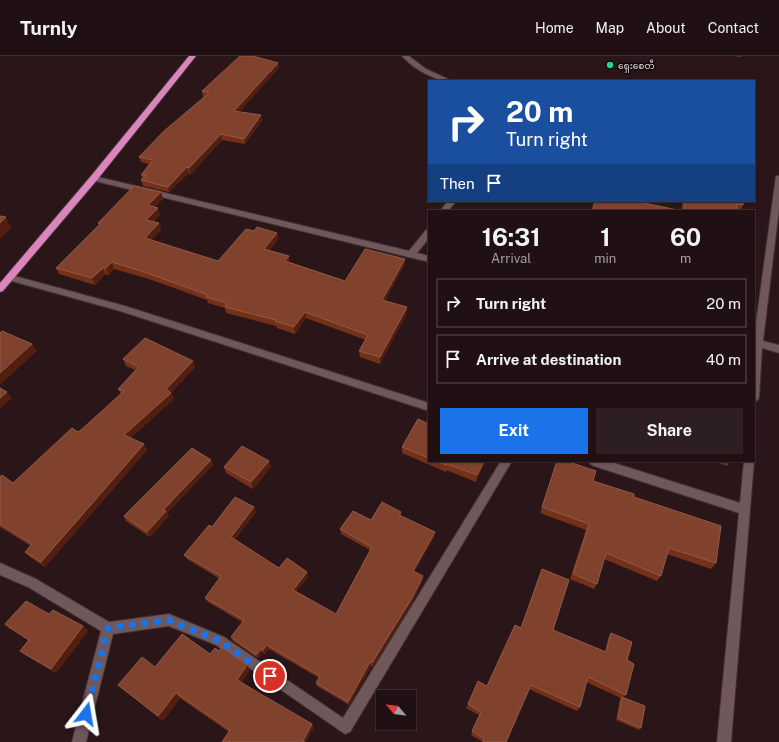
<!DOCTYPE html>
<html lang="en">
<head>
<meta charset="utf-8">
<style>
  body { margin:0; font-family:"Public Sans","Noto Sans Myanmar",sans-serif; background:#2d1e21; color:#f1f3f6; height:100vh; display:flex; flex-direction:column; font-size:15px; white-space:nowrap }
  * { box-sizing:border-box; margin:0 }
  p { font-size:13px; color:#a29da0 }
  .icon { flex:none; width:22px; height:22px; fill:none; stroke:currentColor; stroke-width:2; stroke-linecap:round; stroke-linejoin:round }
  .map { position:relative; flex:1; overflow:hidden }
  .panel { position:absolute; left:428px; top:154px; width:327px; height:252px; display:flex; flex-direction:column; background:#201013; border-radius:0px; box-shadow:0 1px 3px #0004,0 0 0 1px #3d3033 }
  .panel>* { flex:none }
  .top-card { position:absolute; left:428px; top:24px; width:327px; height:122px; border-radius:0px; box-shadow:0 1px 3px #0004,0 0 0 1px #3d3033; background:#1a4fa0; color:#fff; overflow:hidden }
  .needle { width:26px; rotate:299deg }
  .tools { position:absolute; left:376px; top:634px; display:grid; gap:8px }
  .tools a { display:grid; place-items:center; width:40px; height:40px; border-radius:0px; background:#201013; box-shadow:0 1px 3px #0004,0 0 0 1px #3d3033; font-size:20px }
  .pin { position:absolute; display:grid; place-items:center; width:34px; height:34px; color:#fff; margin:-17px; border:2px solid #fff; border-radius:50%; box-shadow:0 1px 4px #0007 }
  .me { position:absolute; width:44px; margin:-22px; rotate:14deg; stroke-linejoin:round; filter:drop-shadow(0 0 3px #0008) }
  .turn { display:flex; align-items:center; gap:14px; height:84px; padding:0 12px; font-size:18px }
  .turn .icon { width:52px; height:52px; stroke-width:2.5 }
  .turn b { display:block; font-size:28px; line-height:34px }
  .then { display:flex; align-items:center; height:38px; padding:0 12px; background:#0003; gap:8px; font-size:15px }
  .eta { display:flex; justify-content:space-evenly; align-items:center; height:68px; text-align:center }
  .eta b { font-size:24px; font-weight:700; line-height:28px }
  .button { display:flex; gap:8px; margin-top:auto; padding:8px 12px }
  .button a { flex:1; height:46px; border-radius:0px; background:#1a73e8; color:#fff; font-size:16px; font-weight:700; line-height:46px; text-align:center }
  .button a+a { background:#2d1e21; color:#f1f3f6 }
  ul { padding:0; list-style:none }
  li { display:flex; align-items:center; gap:12px; height:50px; margin:0 8px 6px; padding:0 4px; border:2px solid #3d3033; border-radius:0px }
  li div { flex:1 }
  li b { display:block; font-size:15px }
  li em { font-style:normal }
  header { display:flex; align-items:center; gap:24px; box-sizing:border-box; height:56px; padding:0 20px; background:#201013; border-bottom:1px solid #3d3033 }
  header strong { font-size:19px }
  nav { display:flex; gap:22px; margin-inline-start:auto; font-size:14px }
  .map>svg:first-child { display:block }
  .lines { fill:none; stroke-linecap:round; stroke-linejoin:round }
  .minor-casing { stroke:#413234; stroke-width:2 }
  .trunk-casing { stroke:#413234; stroke-width:2 }
  .minor { fill:#70575a; fill-rule:evenodd }
  .trunk { fill:#da86bc; fill-rule:evenodd }
  .wall { fill:#743118 }
  .shaded-wall { fill:#511e10 }
  .building { fill:#80422d; stroke:#905a48 }
  .route { stroke:#1a73e8; stroke-width:7; stroke-dasharray:0 12.6 }
  .poi-dot { fill:#21d887; stroke:#0d0506; stroke-width:1.5 }
  .labels { text-anchor:middle; dominant-baseline:central; stroke-width:3; stroke-linejoin:round; paint-order:stroke }
  .far-poi-label { font-size:9px; fill:#e6d7d9; stroke:#0d0506; text-anchor:start }
</style>
</head>
<body>
<header>
<strong>Turnly</strong>
<nav><a>Home</a><a>Map</a><a>About</a><a>Contact</a></nav>
</header>
<div class="map">
<svg width="779" height="686" viewBox="0 0 779 686">
  <rect width="100%" height="100%" fill="#2a1619"/>
  <g class="lines">
    <defs>
      <path id="minor" d="M402,0H409L426,13L452,25C434,25 414,13 402,0Z
        M91,120H94L409,195L426,174L429,173V182L417,197L429,200V206L91,124Z
        M776,120H779V153L763,285L779,289V297L762,292L759,341L758,344L754,345V282Z
        M448,145H456L448,155H440Z
        M11,219L125,250L429,347V355L120,255L8,224L7,222Z
        M754,404V405L731,686H717L739,457L594,410L590,408L589,405H608L740,447L744,405Z
        M501,405H512L350,676L345,678L216,589L169,570L113,578L86,686H72L101,575L28,531L0,519V507L36,523L109,566L169,558L224,581L343,662Z"/>
      <path id="trunk" d="M189,0H196L97,124L3,235L0,236V227L91,120Z"/>
    </defs>
    <use href="#minor" class="minor-casing"/>
    <use href="#trunk" class="trunk-casing"/>
    <use href="#minor" class="minor"/>
    <use href="#trunk" class="trunk"/>
  </g>
  <path class="wall" d="M732,0H742L741,1Z
    M278,7L279,12L239,56L262,64L245,88L222,84L191,118L189,117L169,136L143,130L141,124L142,123L141,119L149,108L141,106L139,101L204,41H203L202,35Z
    M163,143L154,151L160,159L153,166L159,167L161,174L151,184L218,205L254,175L277,177L278,183L269,195L290,207L345,225L404,209L385,245L407,257L380,308L360,301L359,295L366,284L306,262L295,278L277,272L276,270L226,257L225,252L208,247L207,244L149,223L114,213L109,219L105,218L95,229L59,218L56,212L99,169L98,167Z
    M683,145H743V149L740,155H592H681Z
    M123,303L195,311L171,337L174,343L130,382L144,388L147,394L45,511L30,501L25,496L31,490L0,471V421L13,427L81,374L121,338L118,333L135,314L126,310Z
    M429,368V405H485L476,426L446,414V416L402,397V391Z
    M269,405L271,411L253,433L226,417L224,411Z
    M557,405L593,425L634,441L716,507L711,513L667,498L661,520L657,525L604,503L597,528L594,533L570,523L586,474L540,457Z
    M712,405H730L727,410Z
    M213,409L167,457L169,460L150,481L126,465L124,460Z
    M256,456L234,484L279,512L308,521L296,535L336,558L370,494L341,478L340,473L401,456V460L434,481L414,516L423,524L412,547L373,611L371,610L349,649L317,630L316,627L319,622L269,593L265,598L262,596L258,602L233,585L231,581L242,566L208,546L205,542L220,523L187,503L184,499L212,471Z
    M49,558L83,570L88,575L56,617L25,599L20,595L28,584L10,573L5,568Z
    M553,574L605,596L608,582L611,577L627,604L626,639L623,641L641,672L639,674L616,664L620,643L621,642L586,626L580,651L577,655L529,633L483,686L471,679L479,659L466,652L468,648L487,630Z
    M219,595L247,609L250,614L241,627L312,668L314,672L229,676L180,642L163,665L124,634L118,629L155,611L210,598Z"/>
  <path class="shaded-wall" d="M278,7L279,12L235,61L234,55Z
    M261,59L262,64L245,88L244,83Z
    M221,78L222,84L191,118L189,112Z
    M187,111L189,117L169,136L168,131Z
    M161,136L163,143L150,156L148,149Z
    M158,152L160,159L148,170L146,164Z
    M6,161L11,172L0,183V167Z
    M159,167L161,174L147,189L145,182Z
    M277,177L278,183L265,200L264,193Z
    M289,200L290,207L285,205Z
    M405,203L404,209L382,251V244Z
    M112,206L114,213L109,219L106,212Z
    M103,212L105,218L95,229L92,222Z
    M407,251V257L380,308V301Z
    M305,256L306,262L295,278L294,271Z
    M32,288L37,295L0,329V317Z
    M193,305L195,311L171,337L174,343L127,384L124,379Z
    M7,336L12,342L0,353V342Z
    M144,388L147,394L45,511L41,506Z
    M211,404L213,409L167,457L169,460L150,481L147,476L163,454Z
    M269,405L271,411L253,433L251,426Z
    M484,405H485L476,426L477,419Z
    M254,451L256,456L232,486L231,481Z
    M435,476L434,481L412,520L413,515Z
    M307,516L308,521L294,538L293,534Z
    M423,520V524L412,547L373,611L372,607Z
    M83,570L88,575L56,617L51,613Z
    M267,589L269,593L265,598L263,594Z
    M261,593L262,596L258,602L256,599Z
    M370,606L371,610L349,649L348,646Z
    M247,609L250,614L240,629L237,624Z
    M176,637L180,642L163,665L158,660Z
    M312,668L314,672L306,686H304L303,685Z"/>
  <path class="building" d="M240,0H253L278,7L234,55L261,59L244,83L221,78L189,112L187,111L168,131L141,124L146,119H141L153,104L139,101L164,75L209,37L202,35Z
    M134,130L161,136L148,149L158,152L146,164L159,167L145,182L218,205L246,173L254,175L257,171L277,177L264,193L289,200L285,205L345,225L365,193L405,203L382,244L407,251L380,301L359,295L368,279L305,256L294,271L275,265L276,264L225,251L227,247L206,241L208,239L147,217L112,206L106,212H103L92,222L56,212L100,168L98,167Z
    M595,145H635L682,155H592Z
    M685,145H743V149L737,148L736,155H684Z
    M0,160L6,161L0,167Z
    M2,275L32,288L0,317V277Z
    M145,282L193,305L166,333L171,337L124,379L144,388L41,506L25,496L32,488L0,468V421L2,419L13,427L72,372L78,376L81,374L124,335L118,333L139,311L123,303Z
    M0,332L7,336L0,342Z
    M418,363L429,368V402L402,391Z
    M242,390L269,405L251,426L224,411Z
    M192,392L211,404L163,454L166,455L147,476L124,460Z
    M436,405H484L477,419L447,408L446,409Z
    M557,405H566L596,415L593,425L634,438V441L721,470L716,507L669,492L661,520L606,497L597,528L573,518L589,468L542,451Z
    M235,441L254,451L231,481L279,512L287,502L307,516L293,534L336,558L372,491L340,473L353,455L371,464L382,446L401,456L399,459L435,476L413,515L423,520L412,542L372,607L370,606L348,646L316,627L320,620L267,589L263,594L261,593L256,599L231,581L244,564L205,542L221,520L184,499L209,469L212,471Z
    M542,513L569,524L553,574L606,596L611,577L632,586L627,604L634,608L626,639L588,621L580,651L531,629L506,686H483L484,683L472,675L481,656L468,648L478,625L487,630L515,569L521,572Z
    M26,545L49,558L53,554L83,570L51,613L20,595L29,584L5,568Z
    M182,578L210,598L215,592L219,595L222,591L247,609L237,624L312,668L303,685L305,686H222L230,674L176,637L158,660L118,629L142,601L155,611Z
    M622,641L645,650L641,672L618,662Z"/>
  <g class="lines">
    <path class="route" d="M86,658L108,572L169,564L220,585L270,620"/>
  </g>
  <circle class="poi-dot" cx="610" cy="9" r="4"/>
  <g class="labels">
    <g class="far-poi-label">
      <text x="618" y="9">ရှေးစေတီ</text>
    </g>
  </g>
</svg>
<div class="tools">
<a><svg class="needle" viewBox="-14 -14 28 28"><path d="M0-13l5 13h-10z" fill="#e53935"/><path d="M0 13l5-13h-10z" fill="#a29da0"/></svg></a>
</div>
<div class="pin" style="left:270px;top:620px;background:#d93025"><svg class="icon" aria-label="arrive" viewBox="0 0 24 24"><path d="M6 21V4h12l-3 4 3 4H6"/></svg></div>
<svg class="me" style="left:86px;top:658px" viewBox="-20 -20 40 40"><path d="M0-17L14 15 0 8-14 15z" fill="#1a73e8" stroke="#fff" stroke-width="4"/></svg>
<div class="top-card">
<div class="turn"><svg class="icon" aria-label="right" viewBox="0 0 24 24"><path d="M7 20v-9h11M14 6l5 5-5 5"/></svg><div><b>20 m</b>Turn right</div></div>
<div class="then">Then<svg class="icon" aria-label="arrive" viewBox="0 0 24 24"><path d="M6 21V4h12l-3 4 3 4H6"/></svg></div>
</div>
<section class="panel">
<div class="eta">
<div><b>16:31</b><p>Arrival</p></div>
<div><b>1</b><p>min</p></div>
<div><b>60</b><p>m</p></div>
</div>
<ul>
<li><svg class="icon" aria-label="right" viewBox="0 0 24 24"><path d="M7 20v-9h11M14 6l5 5-5 5"/></svg><div><b>Turn right</b></div><em>20 m</em></li>
<li><svg class="icon" aria-label="arrive" viewBox="0 0 24 24"><path d="M6 21V4h12l-3 4 3 4H6"/></svg><div><b>Arrive at destination</b></div><em>40 m</em></li>
</ul>
<div class="button"><a>Exit</a><a>Share</a></div>
</section>
</div>
</body>
</html>
